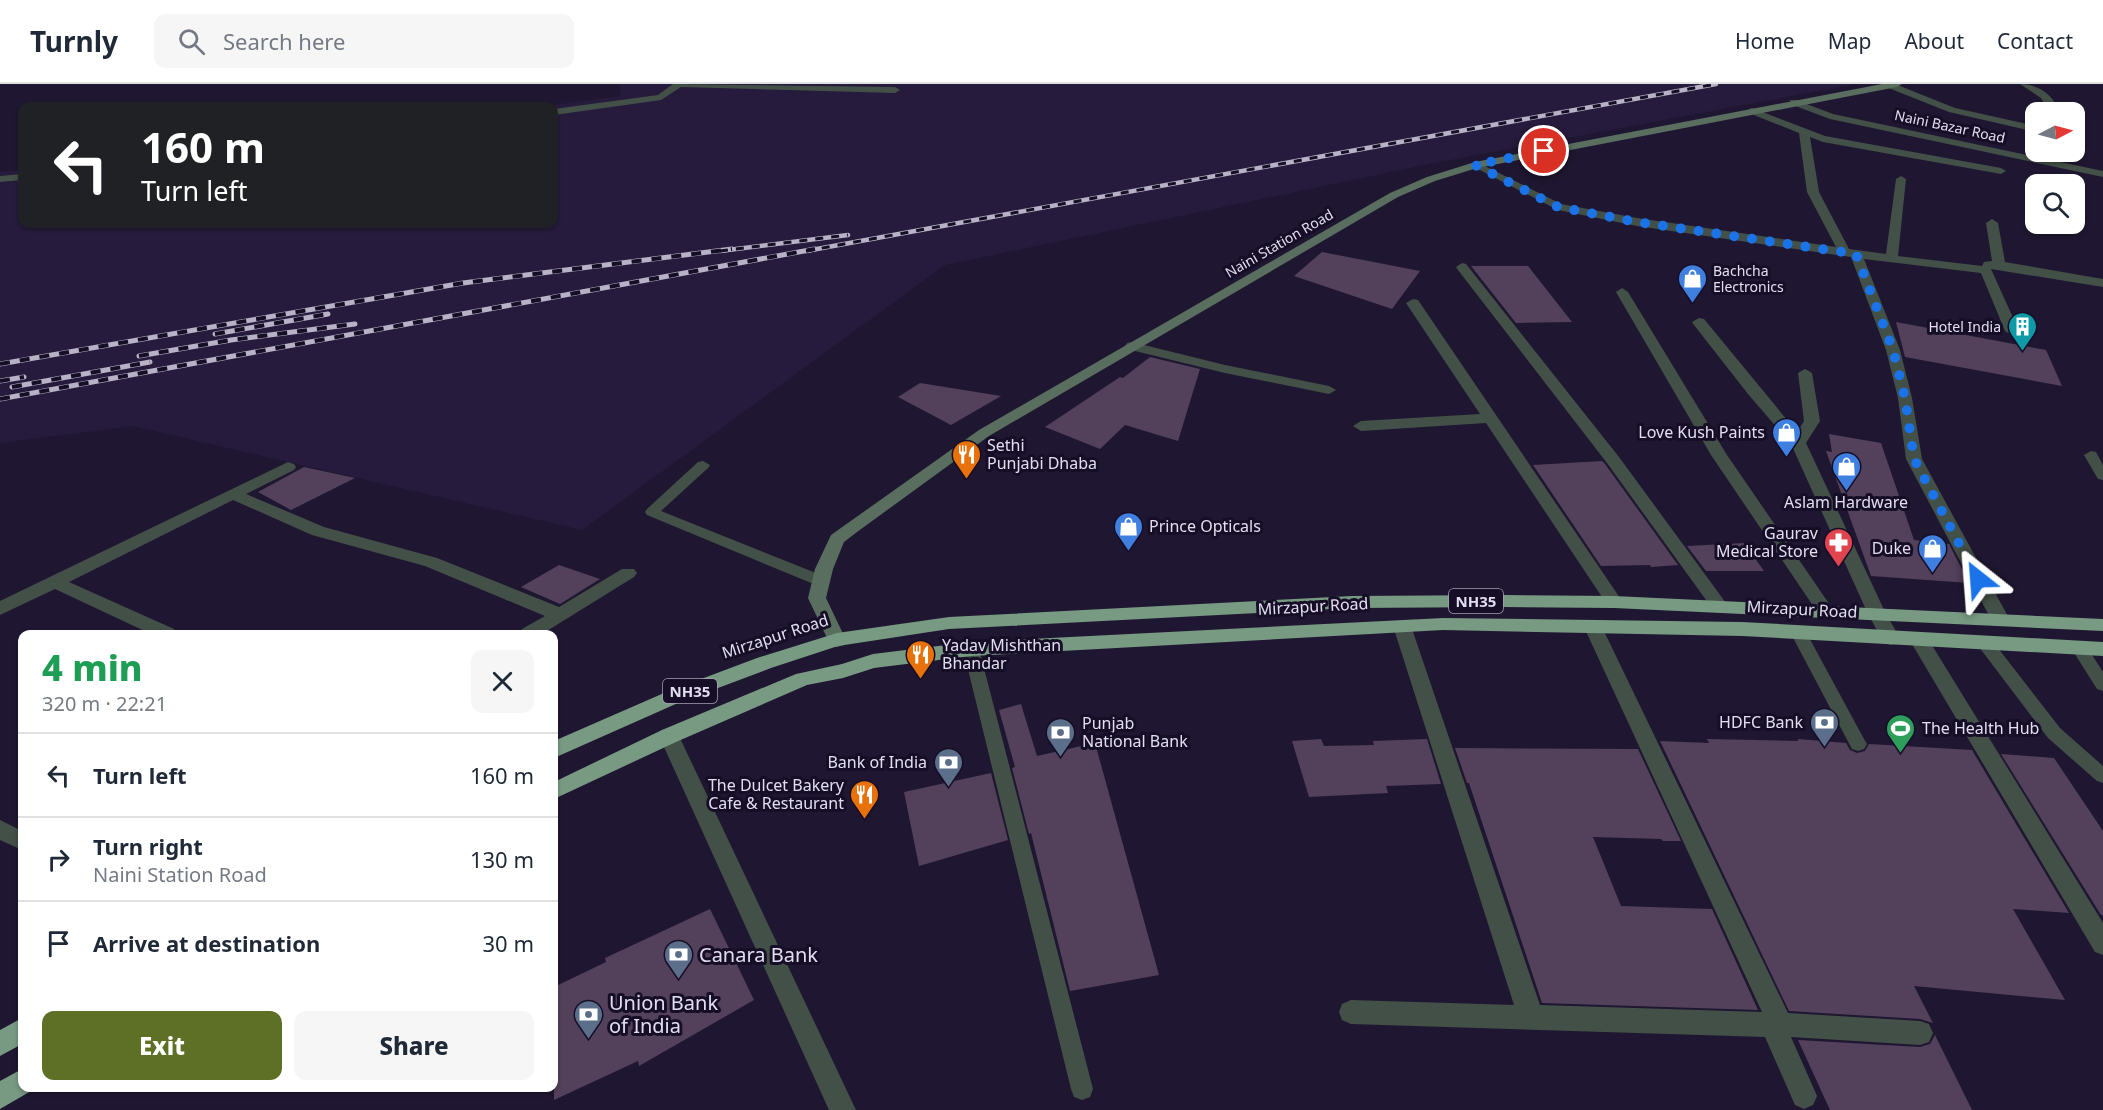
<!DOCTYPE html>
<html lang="en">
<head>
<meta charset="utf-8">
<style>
  body { margin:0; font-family:"Noto Sans",sans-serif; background:#f6f6f7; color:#1f2937; height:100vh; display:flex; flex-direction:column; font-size:22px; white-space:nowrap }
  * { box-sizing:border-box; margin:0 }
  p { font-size:20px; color:#747a83 }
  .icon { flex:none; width:33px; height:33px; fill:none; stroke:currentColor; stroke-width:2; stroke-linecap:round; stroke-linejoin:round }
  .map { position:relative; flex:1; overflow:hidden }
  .sheet { position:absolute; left:18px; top:546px; width:540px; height:462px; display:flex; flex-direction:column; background:#fff; border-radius:12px; box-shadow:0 2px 4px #0004 }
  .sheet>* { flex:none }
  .guide { position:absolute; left:18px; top:18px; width:540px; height:126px; border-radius:12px; box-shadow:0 2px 4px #0004; background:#202124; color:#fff; overflow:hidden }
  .needle { width:39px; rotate:84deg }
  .controls { position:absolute; left:2025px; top:18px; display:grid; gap:12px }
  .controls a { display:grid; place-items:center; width:60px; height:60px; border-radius:12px; background:#fff; box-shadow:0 2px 4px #0004; font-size:30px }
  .pin { position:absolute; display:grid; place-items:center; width:51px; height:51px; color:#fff; margin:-26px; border:3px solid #fff; border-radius:50%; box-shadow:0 2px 6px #0007 }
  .me { position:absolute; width:66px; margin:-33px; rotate:332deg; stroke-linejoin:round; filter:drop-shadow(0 0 4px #0008) }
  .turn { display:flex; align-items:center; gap:21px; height:126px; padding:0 24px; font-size:27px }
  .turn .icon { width:78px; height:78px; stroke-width:2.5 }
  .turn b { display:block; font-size:42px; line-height:51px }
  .round { display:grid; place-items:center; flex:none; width:63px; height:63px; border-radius:12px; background:#f6f6f7 }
  .summary { display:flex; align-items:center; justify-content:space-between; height:102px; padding:0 24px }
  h1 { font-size:36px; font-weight:800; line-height:45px; color:#1e9e55 }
  .button { display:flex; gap:12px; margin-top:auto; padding:12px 24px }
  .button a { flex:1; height:69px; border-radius:12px; background:#5e7026; color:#fff; font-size:24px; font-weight:800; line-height:69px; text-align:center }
  .button a+a { background:#f6f6f7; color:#1f2937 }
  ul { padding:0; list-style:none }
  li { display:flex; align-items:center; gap:18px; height:84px; padding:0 24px; border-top:2px solid #e0e1e3 }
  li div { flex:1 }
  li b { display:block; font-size:22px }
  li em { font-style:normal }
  header { display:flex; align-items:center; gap:36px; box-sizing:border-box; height:84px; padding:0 30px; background:#fff; border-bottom:2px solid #e0e1e3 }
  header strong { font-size:28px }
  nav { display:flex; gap:33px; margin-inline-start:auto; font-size:21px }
  .search { width:420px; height:54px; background:#f6f6f7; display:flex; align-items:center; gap:15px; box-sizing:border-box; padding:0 21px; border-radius:12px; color:#747a83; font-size:22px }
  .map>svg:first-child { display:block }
  .built { fill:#261b3c }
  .building { fill:#53405b }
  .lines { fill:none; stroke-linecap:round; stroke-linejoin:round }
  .lane { fill:#435047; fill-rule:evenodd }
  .street { fill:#435047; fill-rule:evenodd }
  .secondary { fill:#596e5f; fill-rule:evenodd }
  .highway { fill:#789982; fill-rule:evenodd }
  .rail-far1-casing { stroke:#b7b2c6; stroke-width:4.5 }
  .rail-casing { stroke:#b7b2c6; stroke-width:5 }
  .rail-far1 { stroke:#160e27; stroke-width:3; stroke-dasharray:8; stroke-linecap:butt }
  .rail { stroke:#160e27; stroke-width:4; stroke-dasharray:10; stroke-linecap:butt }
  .route { stroke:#1a73e8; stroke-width:10; stroke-dasharray:0 18 }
  .labels { text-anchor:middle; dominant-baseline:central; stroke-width:6; stroke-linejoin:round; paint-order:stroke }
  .far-street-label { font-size:14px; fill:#e2def0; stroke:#160e27 }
  .far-poi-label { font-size:14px; fill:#e2def0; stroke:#160e27; text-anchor:start }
  .shield { fill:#160e27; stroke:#a5a0b4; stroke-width:1.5 }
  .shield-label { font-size:15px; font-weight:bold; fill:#e2def0 }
  .poi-label { font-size:16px; fill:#e2def0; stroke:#160e27; text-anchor:end }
  .street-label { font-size:16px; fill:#e2def0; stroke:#160e27 }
  .near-poi-label { font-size:20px; fill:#e2def0; stroke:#160e27; text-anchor:start }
</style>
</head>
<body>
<header>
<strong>Turnly</strong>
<div class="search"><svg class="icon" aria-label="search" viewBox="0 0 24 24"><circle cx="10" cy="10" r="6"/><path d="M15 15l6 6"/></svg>Search here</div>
<nav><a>Home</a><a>Map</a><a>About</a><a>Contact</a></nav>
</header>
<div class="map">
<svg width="2103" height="1026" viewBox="0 0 2103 1026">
  <rect width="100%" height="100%" fill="#1f1731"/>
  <path class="built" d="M619,0H1856L1429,80L945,181L582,446L133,342L0,359V88L22,86V140H554V22H546L621,12Z"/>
  <path class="building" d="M1322,168L1420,187L1392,225L1294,192Z
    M1471,182H1528L1572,238L1516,239Z
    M1896,238L2046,266L2062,302L1905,273Z
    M1150,273L1200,285L1178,357L1125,341L1100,365L1045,343L1120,293L1123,294Z
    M920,299L1001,312L951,341L898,313Z
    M1829,350L1881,359L1914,456L1949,460L1969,499L1871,492L1826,367L1832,368Z
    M1602,377L1605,380L1678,481L1651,483L1650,481L1601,482L1533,381Z
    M304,383L355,394L291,426L258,408Z
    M1744,459L1764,487H1706L1687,462Z
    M559,481L600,495L560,520L521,503Z
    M1021,620L1037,672L1095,659L1159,891L1070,907L1031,749L1029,750L1012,684L1015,683L999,626Z
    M1321,655L1324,662L1374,661L1373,657L1427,655L1441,700L1386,702L1388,709L1309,713L1292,657Z
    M1707,655L1798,657V655L1846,659L1850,666L1857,669L1865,667L1869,660L1972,666L2069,829L2013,825L2065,916L1914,902L1933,939L1920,935L1789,927L1660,657L1709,659Z
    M1455,664L1638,665L1681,757H1663L1661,755L1593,753L1621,822L1712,825L1758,926L1542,919L1469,699H1467Z
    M2001,670L2054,674L2103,747V831H2101Z
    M991,689L1008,756L919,782L904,708Z
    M710,825L754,916L639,982L638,977L554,1016V903L606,878L605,874Z
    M1935,951L1972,1026H1830L1798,956L1920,963L1930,960Z"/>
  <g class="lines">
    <path class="lane" d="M2091,367L2096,368L2103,381V396L2098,395L2084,371Z
      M703,377L710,381L708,384L661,427L826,493L828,497L826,501H816L647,431L645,428L647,425L698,378Z
      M1798,543L1803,544L1806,548L1864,655L1867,660L1864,665L1858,667L1852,665L1790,548L1793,544Z
      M1985,553L1991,555L2060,644L2103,682V699L2097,697L2048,654L1979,563L1977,559L1979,555Z
      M2079,558L2085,560L2103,588V607L2097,605L2071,564L2073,560Z
      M971,559L977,561L979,565L1093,1005L1090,1013L1082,1016L1074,1013L1071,1005L963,565L965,561Z"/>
    <path class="street" d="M673,0L895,3L900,6L895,9L681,3L661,16L554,31V25L658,11Z
      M1885,0H1895L1955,24L2036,42V48L1949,28L1886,3Z
      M2020,0C2038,0 2055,11 2058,28H2046L2048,26L2041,14Z
      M1790,16H1796L1833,30L2103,87V93L1830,35L1790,20Z
      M1752,24L1825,52L2001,84L2006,87L2001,90L1823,58L1810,53L1819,108L1849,165L1886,170L1896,95L1901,92L1906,95L1898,172L1982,182L1984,178L1992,177L1986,139L1992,135L1998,139L2005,178L2103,195V203L1991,185L2019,247L2012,251L2005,247L1981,189L1864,175L1900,266L1912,314L1922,375L2010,536L2008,541L2001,542L1994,541L1906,375L1898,314L1886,266L1851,173L1637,142L1558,126L1470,81L1475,78L1479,79L1561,120L1637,134L1836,163L1807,108L1799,49L1749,29V25Z
      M22,90V96L0,98V92Z
      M1462,179L1466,180L1619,373L1726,519L1729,523L1726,527L1720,529L1714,527L1607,379L1458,186L1456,183Z
      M1622,204L1628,208L1727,371L1832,524L1835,528L1832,532L1826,534L1820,532L1711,371L1616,208Z
      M1413,215L1418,216L1620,514L1623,518L1620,522L1614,524L1608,522L1486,339L1361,347L1353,342L1361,337L1480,330L1406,219Z
      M1699,234L1704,235L1797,348L1804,337L1798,289L1805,285L1812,289L1820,337L1806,359L1886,530L1900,554L1898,559L1891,561L1884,559L1868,530L1791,360L1748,310L1694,241L1692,238Z
      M1132,258L1225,281L1329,302L1336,306L1329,310L1225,289L1127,265L1125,262L1127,259Z
      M288,378L294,380L296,383L294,386L246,410L324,443L437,474L559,523L622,485H634L637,489L634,493L542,550H520L522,545L545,532L425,482L312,451L233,416L69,498L174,545L176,550H151L55,505L0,531V517Z
      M1402,536L1409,537L1411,542L1540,921L1762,928L1584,543L1586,538L1593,537L1600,538L1602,543L1788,929L1920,937L1929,940L1933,949L1929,958L1920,961L1791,953L1817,1012L1813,1021L1804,1025L1795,1021L1765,953L1351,940L1342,936L1339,928L1342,920L1351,916L1514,921L1393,542L1395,537Z
      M1918,548L1925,550L2103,839V871L2095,868L1909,555L1911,550Z
      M669,644L676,646L679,652L856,1026H829L659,652L662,646Z
      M0,736L22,747V766L0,756Z"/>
    <path class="secondary" d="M1882,0H1902L1897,3L1477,84L1435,97L1398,113L989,352L857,448L844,458L833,485L826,514L846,556L844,561L837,563L830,561L828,556L808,514L815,485L831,451L979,346L1390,109L1427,93L1475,78Z"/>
    <path class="highway" d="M1505,511L1614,512L2103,535V547L1614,524L1505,523L1352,524L949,545L838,562L771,584L678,619L554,674V657L664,609L757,574L837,549L949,533L1352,512Z
      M1443,534L1742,538L2103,558V572L1742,552L1443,546L971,572L874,584L843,594L807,601L676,658L554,715V698L662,646L796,590L842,580L873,570L971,558Z
      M22,934V960L0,972V946Z
      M22,985V1004H33L31,1007L0,1025V997Z"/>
    <defs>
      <path id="rail-far1" d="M720,167L848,151
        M806,167L1716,0"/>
      <path id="rail" d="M215,250L328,230
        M139,272L231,256L355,240
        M0,280L463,199L732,165
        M0,297L24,293
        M12,303L150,278
        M0,315L815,165"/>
    </defs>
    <use href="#rail-far1" class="rail-far1-casing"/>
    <use href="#rail" class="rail-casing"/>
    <use href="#rail-far1" class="rail-far1"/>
    <use href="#rail" class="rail"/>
  </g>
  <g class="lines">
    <path class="route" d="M1544,67L1475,81L1558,123L1637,138L1856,170L1893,266L1905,314L1914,375L1978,495"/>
  </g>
  <defs>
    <symbol id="shop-pin" viewBox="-11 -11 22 30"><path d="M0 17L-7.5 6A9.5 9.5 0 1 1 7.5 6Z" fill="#3f7fe0" stroke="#160e27"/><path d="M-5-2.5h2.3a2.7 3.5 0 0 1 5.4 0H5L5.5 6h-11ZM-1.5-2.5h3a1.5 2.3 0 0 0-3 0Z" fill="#fff"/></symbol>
    <symbol id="building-pin" viewBox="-11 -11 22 30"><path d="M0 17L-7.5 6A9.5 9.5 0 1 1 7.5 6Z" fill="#0f9aa8" stroke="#160e27"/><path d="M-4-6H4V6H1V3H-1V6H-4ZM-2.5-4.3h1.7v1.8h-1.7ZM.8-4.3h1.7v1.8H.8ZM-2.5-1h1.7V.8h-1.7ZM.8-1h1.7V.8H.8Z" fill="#fff"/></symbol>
    <symbol id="restaurant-pin" viewBox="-11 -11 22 30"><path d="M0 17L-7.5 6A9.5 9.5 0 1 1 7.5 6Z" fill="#e8710a" stroke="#160e27"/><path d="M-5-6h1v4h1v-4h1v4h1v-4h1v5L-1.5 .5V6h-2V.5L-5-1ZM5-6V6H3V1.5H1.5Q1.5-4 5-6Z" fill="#fff"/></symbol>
    <symbol id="pharmacy-pin" viewBox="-11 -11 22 30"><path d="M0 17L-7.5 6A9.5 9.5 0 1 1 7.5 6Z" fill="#e0444e" stroke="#160e27"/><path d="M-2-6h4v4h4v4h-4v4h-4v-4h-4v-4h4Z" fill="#fff"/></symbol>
    <symbol id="bank-pin" viewBox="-11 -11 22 30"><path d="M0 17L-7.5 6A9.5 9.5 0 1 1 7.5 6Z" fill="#5c6f8a" stroke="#160e27"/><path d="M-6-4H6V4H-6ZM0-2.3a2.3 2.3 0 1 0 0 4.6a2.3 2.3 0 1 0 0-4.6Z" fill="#fff"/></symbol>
    <symbol id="stadium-pin" viewBox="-11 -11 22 30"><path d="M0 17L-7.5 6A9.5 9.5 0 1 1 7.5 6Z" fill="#2e9e5b" stroke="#160e27"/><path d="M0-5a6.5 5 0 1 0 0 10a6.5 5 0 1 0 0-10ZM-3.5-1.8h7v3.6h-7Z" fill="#fff"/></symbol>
  </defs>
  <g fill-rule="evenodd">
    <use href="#shop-pin" x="1676" y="178" width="33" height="45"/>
    <use href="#building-pin" x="2006" y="226" width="33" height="45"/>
    <use href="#shop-pin" x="1770" y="332" width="33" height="45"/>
    <use href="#restaurant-pin" x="950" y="354" width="33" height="45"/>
    <use href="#shop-pin" x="1830" y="366" width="33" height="45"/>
    <use href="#shop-pin" x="1112" y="426" width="33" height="45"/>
    <use href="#pharmacy-pin" x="1822" y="442" width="33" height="45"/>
    <use href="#shop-pin" x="1916" y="448" width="33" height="45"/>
    <use href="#restaurant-pin" x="904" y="554" width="33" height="45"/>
    <use href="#bank-pin" x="1808" y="622" width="33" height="45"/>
    <use href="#stadium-pin" x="1884" y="628" width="33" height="45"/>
    <use href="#bank-pin" x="1044" y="632" width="33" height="45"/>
    <use href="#bank-pin" x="932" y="662" width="33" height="45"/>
    <use href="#restaurant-pin" x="848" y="694" width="33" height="45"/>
    <use href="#bank-pin" x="662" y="854" width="33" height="45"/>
    <use href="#bank-pin" x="572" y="914" width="33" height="45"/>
  </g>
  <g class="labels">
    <g class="far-street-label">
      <text transform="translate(1950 42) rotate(12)">Naini Bazar Road</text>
      <text transform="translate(1279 159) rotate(-30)">Naini Station Road</text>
    </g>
    <g class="far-poi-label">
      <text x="1713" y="186">Bachcha<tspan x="1713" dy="16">Electronics</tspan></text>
      <text x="2001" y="242" text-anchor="end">Hotel India</text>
    </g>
    <g class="shield">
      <rect x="1449" y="505" width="54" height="24" rx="4.5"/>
      <rect x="663" y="595" width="54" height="24" rx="4.5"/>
    </g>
    <g class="shield-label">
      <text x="1476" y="517">NH35</text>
      <text x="690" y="607">NH35</text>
    </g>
    <g class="poi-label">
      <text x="1765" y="348">Love Kush Paints</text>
      <text x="987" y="361" text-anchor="start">Sethi<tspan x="987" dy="18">Punjabi Dhaba</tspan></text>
      <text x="1846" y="418" text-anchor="middle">Aslam Hardware</text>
      <text x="1149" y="442" text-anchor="start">Prince Opticals</text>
      <text x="1818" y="449">Gaurav<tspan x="1818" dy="18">Medical Store</tspan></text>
      <text x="1911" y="464">Duke</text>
      <text x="942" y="561" text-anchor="start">Yadav Mishthan<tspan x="942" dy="18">Bhandar</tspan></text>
      <text x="1803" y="638">HDFC Bank</text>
      <text x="1082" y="639" text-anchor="start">Punjab<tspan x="1082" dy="18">National Bank</tspan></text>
      <text x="1922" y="644" text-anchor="start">The Health Hub</text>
      <text x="927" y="678">Bank of India</text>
      <text x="844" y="701">The Dulcet Bakery<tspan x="844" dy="18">Cafe &amp; Restaurant</tspan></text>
    </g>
    <g class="street-label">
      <text transform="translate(1313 522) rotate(-3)">Mirzapur Road</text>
      <text transform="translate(1802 525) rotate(3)">Mirzapur Road</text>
      <text transform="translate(775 552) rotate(-18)">Mirzapur Road</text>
    </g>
    <g class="near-poi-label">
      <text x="699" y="870">Canara Bank</text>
      <text x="609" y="918">Union Bank<tspan x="609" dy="23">of India</tspan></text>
    </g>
  </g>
</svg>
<div class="controls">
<a><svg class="needle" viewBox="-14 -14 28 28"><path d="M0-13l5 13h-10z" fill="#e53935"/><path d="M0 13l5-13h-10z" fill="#747a83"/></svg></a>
<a><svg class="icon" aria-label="search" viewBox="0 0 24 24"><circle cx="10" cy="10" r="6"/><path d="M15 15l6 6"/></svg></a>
</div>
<div class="pin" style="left:1544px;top:67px;background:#d93025"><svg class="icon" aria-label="arrive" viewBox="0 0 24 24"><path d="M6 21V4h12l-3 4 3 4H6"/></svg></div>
<svg class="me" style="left:1978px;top:495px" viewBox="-20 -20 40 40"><path d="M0-17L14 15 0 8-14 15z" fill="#1a73e8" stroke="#fff" stroke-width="4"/></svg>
<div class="guide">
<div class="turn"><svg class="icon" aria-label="left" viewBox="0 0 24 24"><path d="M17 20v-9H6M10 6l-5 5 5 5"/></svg><div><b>160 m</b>Turn left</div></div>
</div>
<section class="sheet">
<div class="summary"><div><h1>4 min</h1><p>320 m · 22:21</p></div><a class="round"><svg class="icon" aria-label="close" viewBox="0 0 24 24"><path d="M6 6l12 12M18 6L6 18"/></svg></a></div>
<ul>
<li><svg class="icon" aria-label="left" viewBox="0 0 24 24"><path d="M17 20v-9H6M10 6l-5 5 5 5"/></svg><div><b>Turn left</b></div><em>160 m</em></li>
<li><svg class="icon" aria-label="right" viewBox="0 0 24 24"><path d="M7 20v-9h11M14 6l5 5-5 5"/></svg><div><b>Turn right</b><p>Naini Station Road</p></div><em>130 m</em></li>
<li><svg class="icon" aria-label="arrive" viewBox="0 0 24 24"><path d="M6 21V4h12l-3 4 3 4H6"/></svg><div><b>Arrive at destination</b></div><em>30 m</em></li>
</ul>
<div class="button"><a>Exit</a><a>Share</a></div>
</section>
</div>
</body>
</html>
